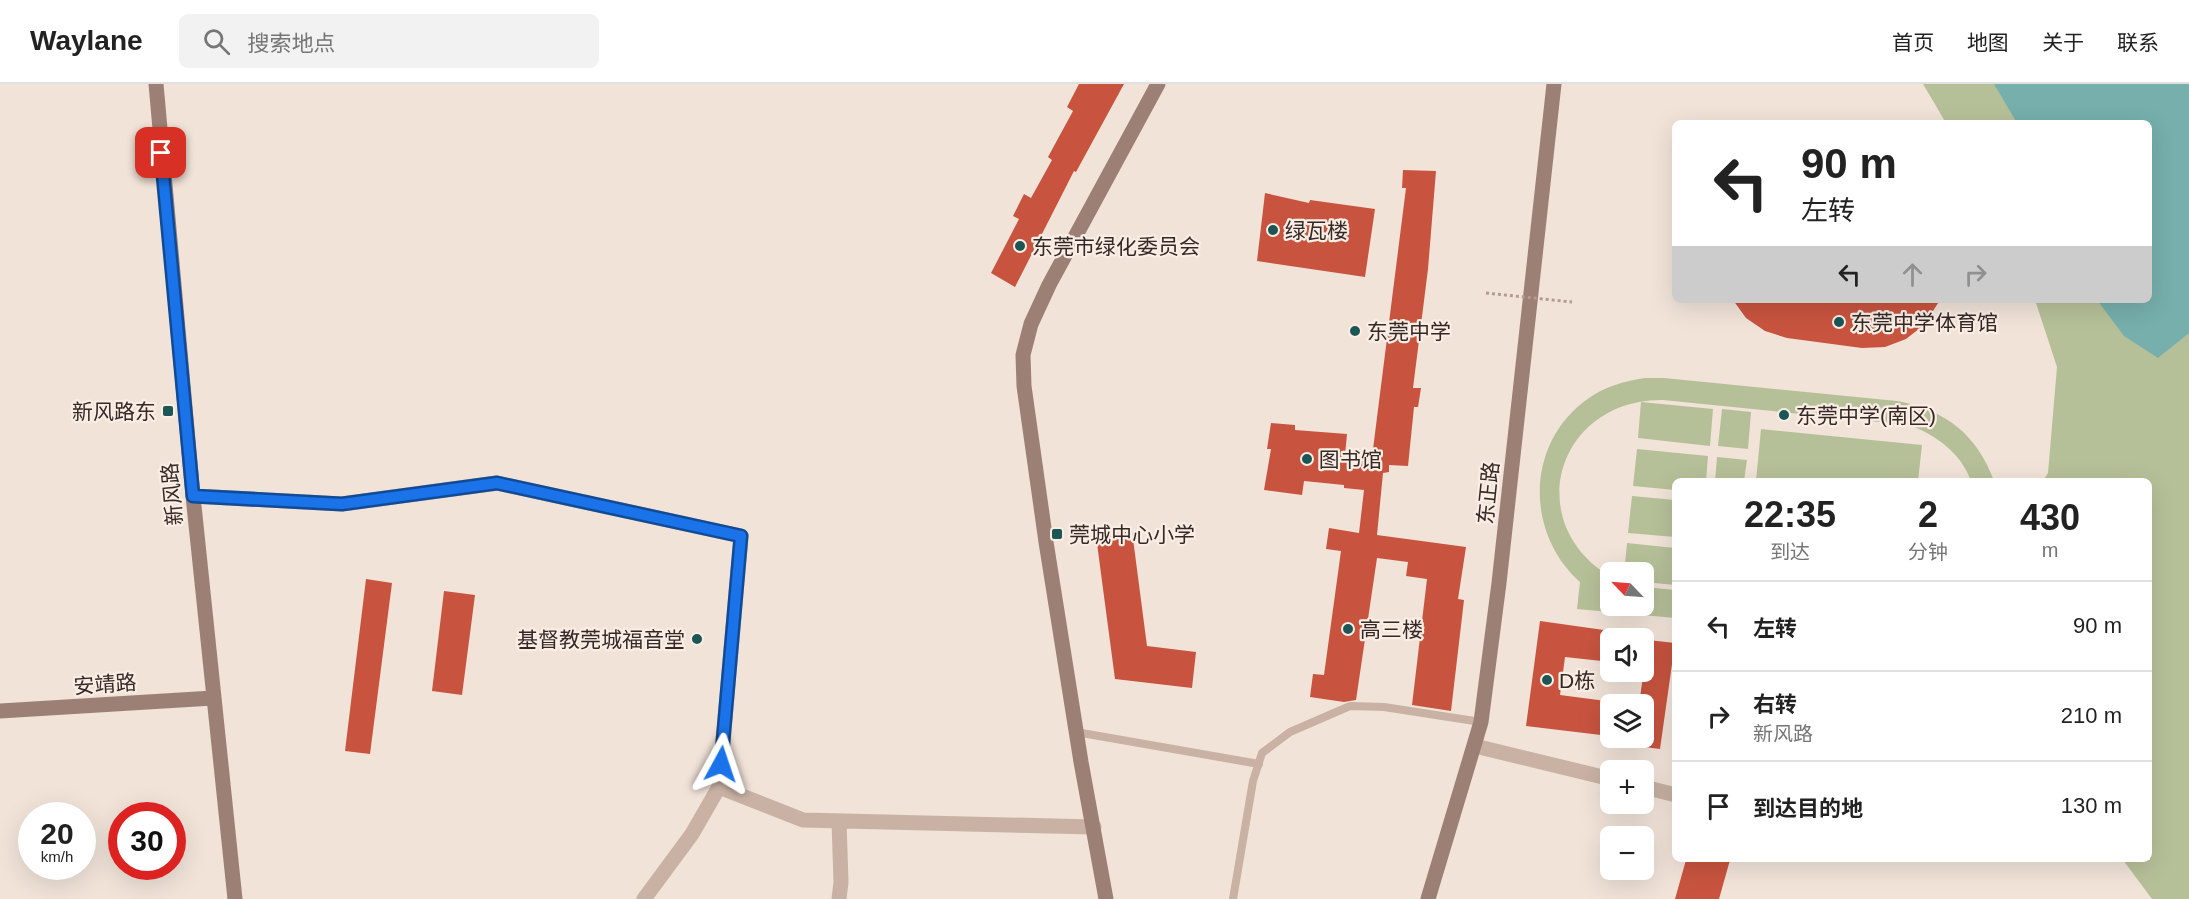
<!DOCTYPE html>
<html lang="zh">
<head>
<meta charset="utf-8">
<style>
  body { margin:0; font-family:Helvetica,"Noto Sans SC",sans-serif; background:#f2f2f2; color:#222; height:100vh; display:flex; flex-direction:column; font-size:22px; white-space:nowrap }
  * { box-sizing:border-box; margin:0 }
  p { font-size:20px; color:#767676 }
  .icon { flex:none; width:33px; height:33px; fill:none; stroke:currentColor; stroke-width:2; stroke-linecap:round; stroke-linejoin:round }
  .map { position:relative; flex:1; overflow:hidden }
  .side { position:absolute; left:1672px; top:394px; width:480px; height:384px; display:flex; flex-direction:column; background:#fff; border-radius:9px; box-shadow:0 6px 24px #0002 }
  .side>* { flex:none }
  .banner { position:absolute; left:1672px; top:36px; width:480px; height:183px; border-radius:9px; box-shadow:0 6px 24px #0002; background:#fff; color:#222; overflow:hidden }
  .needle { width:39px; rotate:295deg }
  .fabs { position:absolute; left:1600px; top:478px; display:grid; gap:12px }
  .fabs a { display:grid; place-items:center; width:54px; height:54px; border-radius:9px; background:#fff; box-shadow:0 6px 24px #0002; font-size:30px }
  .speed { position:absolute; left:18px; top:718px; display:flex; gap:12px; font-size:30px; font-weight:700; text-align:center }
  .speed>* { display:grid; place-content:center; width:78px; height:78px; border-radius:50%; background:#fff; box-shadow:0 6px 24px #0002; line-height:1 }
  .speed small { font-size:15px; font-weight:400 }
  .speed .limit { border:9px solid #d22; background:#fff; color:#111 }
  .pin { position:absolute; display:grid; place-items:center; width:51px; height:51px; color:#fff; margin:-26px; border-radius:12px; box-shadow:0 3px 9px #0006 }
  .me { position:absolute; width:66px; margin:-33px; rotate:5deg; stroke-linejoin:round; filter:drop-shadow(0 0 4px #0008) }
  .turn { display:flex; align-items:center; gap:21px; height:126px; padding:0 30px; font-size:27px }
  .turn .icon { width:78px; height:78px; stroke-width:2.5 }
  .turn b { display:block; font-size:42px; line-height:51px }
  .lanes { display:flex; align-items:center; height:57px; padding:0 30px; background:#0003; justify-content:center; gap:30px; direction:ltr }
  .lanes .off { opacity:.35 }
  .eta { display:flex; justify-content:space-evenly; align-items:center; height:102px; text-align:center }
  .eta b { font-size:36px; font-weight:700; line-height:42px }
  ul { padding:0; list-style:none }
  li { display:flex; align-items:center; gap:18px; height:90px; padding:0 30px; border-top:2px solid #e0e0e0 }
  li div { flex:1 }
  li b { display:block; font-size:22px }
  li em { font-style:normal }
  header { display:flex; align-items:center; gap:36px; box-sizing:border-box; height:84px; padding:0 30px; background:#fff; border-bottom:2px solid #e0e0e0 }
  header strong { font-size:28px }
  nav { display:flex; gap:33px; margin-inline-start:auto; font-size:21px }
  .search { width:420px; height:54px; background:#f2f2f2; display:flex; align-items:center; gap:15px; box-sizing:border-box; padding:0 21px; border-radius:9px; color:#767676; font-size:22px }
  .map>svg:first-child { display:block }
  .green { fill:#b6c098 }
  .water { fill:#76afac }
  .building { fill:#c8543f }
  .lines { fill:none; stroke-linecap:round; stroke-linejoin:round }
  .lane { stroke:#c9b2a4; stroke-width:8 }
  .street { stroke:#c9b2a4; stroke-width:15 }
  .secondary { stroke:#9d8075; stroke-width:15 }
  .path-bridge { stroke:#b59b8e; stroke-width:3; stroke-dasharray:3 3; stroke-linecap:butt }
  .route-casing { stroke:#114b97; stroke-width:15 }
  .route { stroke:#1a73e8; stroke-width:10 }
  .poi-dot { fill:#1b5655; stroke:#f9ede4; stroke-width:2 }
  .labels { text-anchor:middle; dominant-baseline:central; stroke-width:4.5; stroke-linejoin:round; paint-order:stroke }
  .poi-label { font-size:21px; fill:#342926; stroke:#f9ede4; text-anchor:start }
  .street-label { font-size:21px; fill:#342926; stroke:#f9ede4 }
</style>
</head>
<body>
<header>
<strong>Waylane</strong>
<div class="search"><svg class="icon" aria-label="search" viewBox="0 0 24 24"><circle cx="10" cy="10" r="6"/><path d="M15 15l6 6"/></svg>搜索地点</div>
<nav><a>首页</a><a>地图</a><a>关于</a><a>联系</a></nav>
</header>
<div class="map">
<svg width="2189" height="815" viewBox="0 0 2189 815">
  <rect width="100%" height="100%" fill="#f1e3d8"/>
  <path class="green" d="M1923,0H2189V815H2152L2123,776H2150V398L2043,397L2048,389L2057,283L2035,216H2150V39H1946Z
    M1645,294H1664L1897,317C1945,326 1977,350 1994,397H1971C1961,369 1937,352 1910,341L1663,316C1557,315 1520,439 1611,493V522H1644V503L1675,506V534L1577,525L1580,498C1524,448 1526,357 1589,314C1606,302 1625,297 1645,294Z
    M1641,318L1713,325L1710,362L1638,354Z
    M1722,325L1751,328L1748,365L1718,362Z
    M1761,345L1922,361L1918,397H1756Z
    M1637,365L1708,372L1706,397L1676,398L1675,406L1633,402Z
    M1717,373L1747,376L1744,397H1715Z
    M1632,412L1675,416V453L1628,449Z
    M1627,459L1675,464V501L1644,498V489H1624Z"/>
  <path class="water" d="M1994,0H2189V249L2158,274L2124,252L2097,216H2150V39H2017Z"/>
  <path class="building" d="M1079,0H1124L1076,88L1074,87L1015,203L991,189L1019,135L1013,132L1024,110L1031,114L1052,76L1048,73L1073,27L1067,23Z
    M1403,86L1436,87L1428,185L1413,304H1421L1418,323H1414L1408,382L1389,381V388L1383,389L1377,451L1466,463L1458,515L1464,516L1451,627L1412,621L1427,495L1406,492L1408,478L1377,474L1356,616L1344,618L1310,613L1313,590L1324,591L1341,467L1326,465L1329,444L1359,449L1364,406L1344,404V401L1304,397L1302,411L1264,406L1271,365H1267L1271,339L1295,341V346L1347,350L1345,371L1372,373L1406,104H1402Z
    M1265,109L1309,119L1310,116L1375,125L1365,193L1257,177Z
    M1733,216H1940L1924,241L1906,255L1885,263L1862,264L1787,254L1765,247L1746,234Z
    M1132,447L1147,562L1196,568L1192,604L1115,595L1096,452Z
    M366,495L392,499L370,670L345,667Z
    M444,507L475,511L462,611L432,607Z
    M1540,537L1611,547V578L1565,573L1560,611L1606,617L1601,651L1526,642Z
    M1648,556L1675,559L1660,665L1644,663V621H1639Z
    M1686,776H1730L1719,815H1675Z"/>
  <g class="lines">
    <path class="lane" d="M1076,648L1259,680
      M1233,815L1253,697L1262,669L1290,648L1350,622L1384,623L1481,638"/>
    <path class="street" d="M193,412L342,420L497,399L741,452L719,703L803,736L1094,743
      M1475,662L1611,695
      M1644,703L1676,711
      M644,815L692,750L719,703
      M839,815L841,798L839,737"/>
    <path class="secondary" d="M156,0L193,412L235,815
      M0,627L213,614
      M1106,815L1081,678L1046,458L1024,302L1023,271L1031,240L1049,201L1158,0
      M1428,815L1481,638L1499,499L1554,0"/>
    <path class="path-bridge" d="M1486,209L1572,218"/>
  </g>
  <g class="lines">
    <defs>
      <path id="route" d="M161,69L193,412L342,420L497,399L741,452L721,680"/>
    </defs>
    <use href="#route" class="route-casing"/>
    <use href="#route" class="route"/>
  </g>
  <g class="poi-dot">
    <circle cx="1273" cy="146" r="6"/>
    <circle cx="1020" cy="162" r="6"/>
    <circle cx="1839" cy="238" r="6"/>
    <circle cx="1355" cy="247" r="6"/>
    <rect x="162" y="321" width="12" height="12" rx="3"/>
    <circle cx="1784" cy="331" r="6"/>
    <circle cx="1307" cy="375" r="6"/>
    <rect x="1051" y="444" width="12" height="12" rx="3"/>
    <circle cx="1348" cy="545" r="6"/>
    <circle cx="697" cy="555" r="6"/>
    <circle cx="1547" cy="596" r="6"/>
  </g>
  <g class="labels">
    <g class="poi-label">
      <text x="1285" y="146">绿瓦楼</text>
      <text x="1032" y="162">东莞市绿化委员会</text>
      <text x="1851" y="238">东莞中学体育馆</text>
      <text x="1367" y="247">东莞中学</text>
      <text x="156" y="327" text-anchor="end">新风路东</text>
      <text x="1796" y="331">东莞中学(南区)</text>
      <text x="1319" y="375">图书馆</text>
      <text x="1069" y="450">莞城中心小学</text>
      <text x="1360" y="545">高三楼</text>
      <text x="685" y="555" text-anchor="end">基督教莞城福音堂</text>
      <text x="1559" y="596">D栋</text>
    </g>
    <g class="street-label">
      <text transform="translate(1488 409) rotate(-84)">东正路</text>
      <text transform="translate(172 410) rotate(-95)">新风路</text>
      <text transform="translate(105 600) rotate(-4)">安靖路</text>
    </g>
  </g>
</svg>
<div class="fabs">
<a><svg class="needle" viewBox="-14 -14 28 28"><path d="M0-13l5 13h-10z" fill="#e53935"/><path d="M0 13l5-13h-10z" fill="#767676"/></svg></a>
<a><svg class="icon" aria-label="sound" viewBox="0 0 24 24"><path d="M4 9h4l5-4v14l-5-4H4zM17 9q2 3 0 6"/></svg></a>
<a><svg class="icon" aria-label="layers" viewBox="0 0 24 24"><path d="M12 4l9 5-9 5-9-5zM3 14l9 5 9-5"/></svg></a>
<a>+</a>
<a>−</a>
</div>
<div class="speed"><div>20<small>km/h</small></div><div class="limit">30</div></div>
<div class="pin" style="left:161px;top:69px;background:#d93025"><svg class="icon" aria-label="arrive" viewBox="0 0 24 24"><path d="M6 21V4h12l-3 4 3 4H6"/></svg></div>
<svg class="me" style="left:721px;top:680px" viewBox="-20 -20 40 40"><path d="M0-17L14 15 0 8-14 15z" fill="#1a73e8" stroke="#fff" stroke-width="4"/></svg>
<div class="banner">
<div class="turn"><svg class="icon" aria-label="left" viewBox="0 0 24 24"><path d="M17 20v-9H6M10 6l-5 5 5 5"/></svg><div><b>90 m</b>左转</div></div>
<div class="lanes"><svg class="icon" aria-label="left" viewBox="0 0 24 24"><path d="M17 20v-9H6M10 6l-5 5 5 5"/></svg><svg class="icon off" aria-label="ahead" viewBox="0 0 24 24"><path d="M12 20V5M6 11l6-6 6 6"/></svg><svg class="icon off" aria-label="right" viewBox="0 0 24 24"><path d="M7 20v-9h11M14 6l5 5-5 5"/></svg></div>
</div>
<section class="side">
<div class="eta">
<div><b>22:35</b><p>到达</p></div>
<div><b>2</b><p>分钟</p></div>
<div><b>430</b><p>m</p></div>
</div>
<ul>
<li><svg class="icon" aria-label="left" viewBox="0 0 24 24"><path d="M17 20v-9H6M10 6l-5 5 5 5"/></svg><div><b>左转</b></div><em>90 m</em></li>
<li><svg class="icon" aria-label="right" viewBox="0 0 24 24"><path d="M7 20v-9h11M14 6l5 5-5 5"/></svg><div><b>右转</b><p>新风路</p></div><em>210 m</em></li>
<li><svg class="icon" aria-label="arrive" viewBox="0 0 24 24"><path d="M6 21V4h12l-3 4 3 4H6"/></svg><div><b>到达目的地</b></div><em>130 m</em></li>
</ul>
</section>
</div>
</body>
</html>
